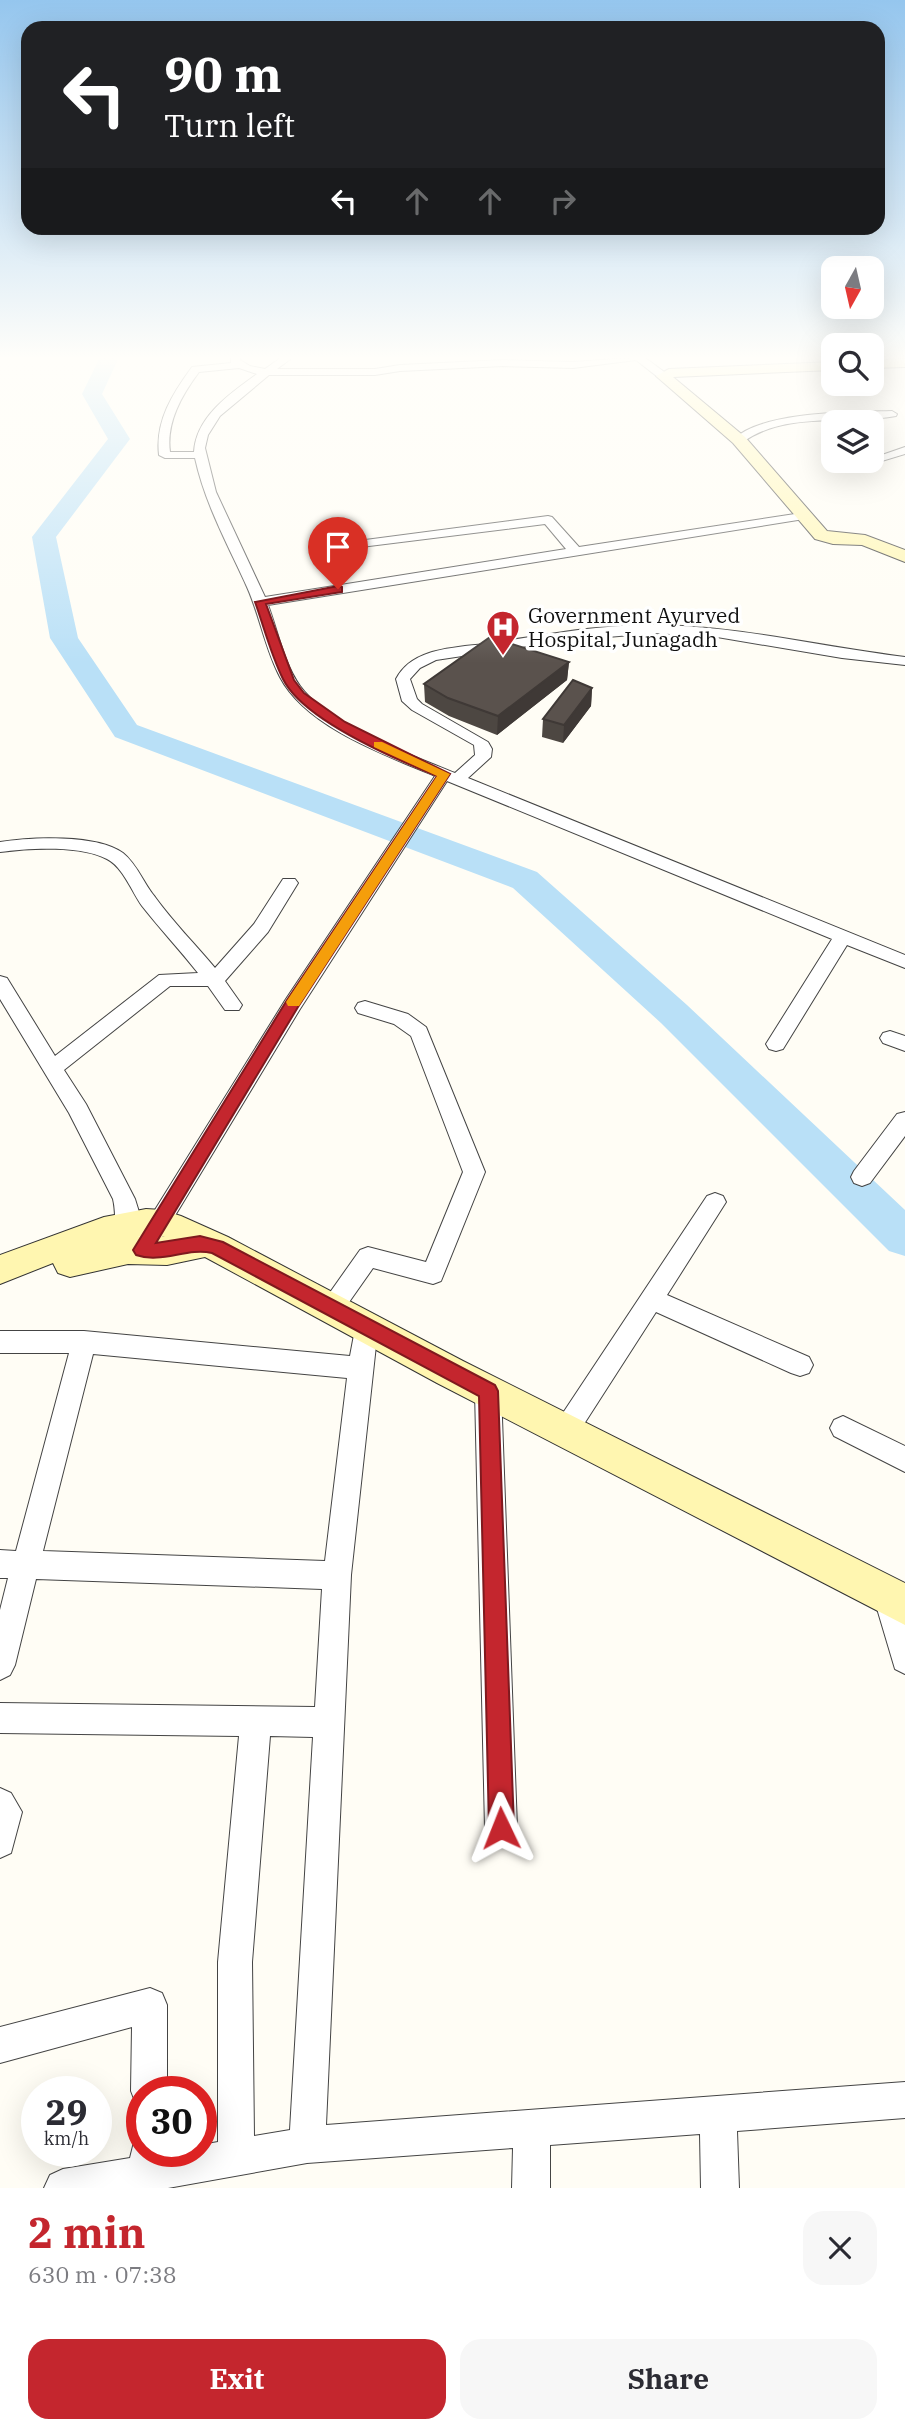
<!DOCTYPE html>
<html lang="en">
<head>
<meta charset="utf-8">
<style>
  body { margin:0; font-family:"IBM Plex Serif",serif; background:#f7f7f7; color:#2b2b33; height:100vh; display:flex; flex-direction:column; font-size:26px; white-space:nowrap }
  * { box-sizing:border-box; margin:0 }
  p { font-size:23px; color:#7c7c81 }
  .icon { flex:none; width:38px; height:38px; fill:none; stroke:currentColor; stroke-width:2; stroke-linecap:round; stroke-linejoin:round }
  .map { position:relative; height:2188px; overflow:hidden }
  .drawer { display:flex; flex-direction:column; background:#fff; flex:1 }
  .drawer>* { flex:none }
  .guide { position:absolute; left:21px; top:21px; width:864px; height:214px; border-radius:21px; box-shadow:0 7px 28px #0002; background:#202124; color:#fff; overflow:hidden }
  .needle { width:46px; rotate:188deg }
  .buttons { position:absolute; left:821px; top:256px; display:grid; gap:14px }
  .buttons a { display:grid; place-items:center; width:63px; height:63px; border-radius:14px; background:#fff; box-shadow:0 7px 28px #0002; font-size:35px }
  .speed { position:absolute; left:21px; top:2076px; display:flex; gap:14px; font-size:35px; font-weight:700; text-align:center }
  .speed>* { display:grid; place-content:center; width:91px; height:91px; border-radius:50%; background:#fff; box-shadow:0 7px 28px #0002; line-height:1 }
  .speed small { font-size:18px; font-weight:400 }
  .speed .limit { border:10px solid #d22; background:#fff; color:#111 }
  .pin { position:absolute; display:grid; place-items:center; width:60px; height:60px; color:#fff; margin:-72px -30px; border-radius:50% 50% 50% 0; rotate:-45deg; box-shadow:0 0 7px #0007 }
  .pin .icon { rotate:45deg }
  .me { position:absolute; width:77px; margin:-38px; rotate:358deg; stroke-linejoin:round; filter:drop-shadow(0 0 5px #0008) }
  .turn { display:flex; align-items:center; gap:24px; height:147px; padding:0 28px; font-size:32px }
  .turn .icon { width:91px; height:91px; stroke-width:2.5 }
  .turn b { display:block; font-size:49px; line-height:60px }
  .lanes { display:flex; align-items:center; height:66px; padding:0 28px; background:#0003; justify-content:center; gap:35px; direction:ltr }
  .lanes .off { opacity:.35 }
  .round { display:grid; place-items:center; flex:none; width:74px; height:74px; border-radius:21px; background:#f7f7f7 }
  .headline { display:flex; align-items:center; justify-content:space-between; height:119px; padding:0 28px }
  h1 { font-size:42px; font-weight:700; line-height:52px; color:#c4262e }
  .button { display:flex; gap:14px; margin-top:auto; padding:14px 28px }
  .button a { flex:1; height:80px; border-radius:21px; background:#c4262e; color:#fff; font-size:28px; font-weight:700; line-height:80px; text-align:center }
  .button a+a { background:#f7f7f7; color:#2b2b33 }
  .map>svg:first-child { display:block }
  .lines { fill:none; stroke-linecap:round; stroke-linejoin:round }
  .river { fill:#b9e0f7; fill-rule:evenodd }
  .street-casing { stroke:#444; stroke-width:2 }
  .secondary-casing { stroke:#333; stroke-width:2 }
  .street { fill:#fff; fill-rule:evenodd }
  .secondary { fill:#fff6b0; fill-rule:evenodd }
  .wall { fill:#4d4742 }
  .shaded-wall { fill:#3f3936 }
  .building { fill:#5a524d; stroke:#3f3936; stroke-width:2 }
  .route { fill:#c4262e; stroke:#7f191e; stroke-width:2 }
  .slow { fill:#f59e0b }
  .labels { text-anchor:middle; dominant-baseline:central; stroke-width:7; stroke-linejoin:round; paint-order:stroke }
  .far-poi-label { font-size:21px; fill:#111; stroke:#fff; text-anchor:start }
</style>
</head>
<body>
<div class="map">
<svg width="905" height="2188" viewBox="0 0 905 2188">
  <rect width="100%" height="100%" fill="#fffdf5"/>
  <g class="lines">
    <path class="river" d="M100,357H119L102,394L130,439L56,537L78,638L137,725L537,872L687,1005L905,1210V1256L889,1251L661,1023L513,888L115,737L50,638L32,537L108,439L82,394Z"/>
    <defs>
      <path id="street" d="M231,357H241L240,360L250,366L265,369L282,357H293L277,369H375L400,365L503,360L573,362L644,357L667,374V378H659L636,360L573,368L503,366L400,371L375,375H269L220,416L208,435L205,448L216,492L265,597L566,549L545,524L345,549L344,546L350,542L548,516L552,517L579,547L808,512L810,515L804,519L268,605C278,631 283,662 300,686C327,724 411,755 455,773L475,755L474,745L412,710L402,701L396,679C413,646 459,648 491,643C545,635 601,624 656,625C739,626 822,647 905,657V665L842,658L717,637L654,633L561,641L436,660L420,668L410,679L417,699L422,704L488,742L492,749L491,757L468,778L905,955V968L847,945L783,1049L776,1051L769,1049L766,1044L832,939L447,781L300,1009L150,1257L142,1260L134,1257L130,1250L120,1248C113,1233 117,1215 113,1199L69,1113L0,999V976L7,978L55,1056L159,975L198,973C180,950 160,929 142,906C132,892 123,867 107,859C81,845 29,848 0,852V842C31,837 97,834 123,853C137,864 144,884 155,897C173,922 195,944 215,968L254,924L283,879H295L298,883L268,932L225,981L242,1005L239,1010H225L208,986H170L64,1070L86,1104L135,1199L139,1212L140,1234L286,999L435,776C385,755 306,727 280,677C265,649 260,616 247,587C228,545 205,504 195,458H165L159,455C155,421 173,393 192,367L231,363ZM239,368L257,374C231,393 196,416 194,452H170C166,422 182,395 199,372Z
        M892,411L897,414L896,416C846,425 786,411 743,442L733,440C761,411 852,412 892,411Z
        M905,447V454L862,467L856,464Z
        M365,1001L408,1014L426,1027L485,1172L441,1281L433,1284L373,1268L340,1315L331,1318L322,1315L319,1308L360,1250L368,1247L426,1262L463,1172L411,1036L394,1024L358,1013L355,1008L358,1003Z
        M890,1031L905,1036V1051L883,1043L880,1038L883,1033Z
        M905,1112V1136L870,1183L862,1186L854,1183L851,1177L854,1171L897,1114Z
        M715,1193L723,1196L726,1202L667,1295L809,1357L813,1365L809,1373L800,1376L791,1373L656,1312L575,1438L566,1442L557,1438L553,1430L557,1422L707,1196Z
        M366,1316L375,1319L378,1327L351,1575L326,2125L905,2082V2118L737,2131L739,2188H701L700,2134L550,2145V2188H512L513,2148L307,2163L168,2188H44L50,2175L63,2169L130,2158L135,2138L142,2135V2151H201V2145L218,2142V1962L239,1736L0,1733V1703L315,1707L322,1589L36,1579L15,1665L10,1675L0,1680V1610L8,1578H0V1550L16,1551L69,1353H0V1331H84L350,1356L357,1319ZM93,1354L347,1378L325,1561L43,1551ZM270,1736L313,1737L290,2130L254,2136L252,1962Z
        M488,1380L497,1383L501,1391L517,1828L512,1839L501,1844L490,1839L485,1828L475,1391L479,1383Z
        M843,1416L905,1446V1472L834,1436L830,1428L834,1420Z
        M887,1581L897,1585L905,1608V1674L895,1669L873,1595L877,1585Z
        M0,1788L11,1793L22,1812L11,1853L0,1858Z
        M150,1988L162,1993L167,2005V2091H142V2106L136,2104L131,2091L132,2027L0,2063V2027Z"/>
      <path id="secondary" d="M905,359V367L872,368V360Z
        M833,362V370L673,377L745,437L827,531L865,535L905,550V562L862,545L833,544L815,539L733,443L656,376L669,369Z
        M146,1209L162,1210L181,1216L228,1237L463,1361L905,1583V1625L437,1383L205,1257L167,1265L128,1264L70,1277L58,1273L53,1263L0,1284V1255L104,1217ZM146,1235L165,1237H138Z"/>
    </defs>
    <use href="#street" class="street-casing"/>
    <use href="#secondary" class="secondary-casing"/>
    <use href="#street" class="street"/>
    <use href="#secondary" class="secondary"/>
  </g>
  <path class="wall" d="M569,662L567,680L497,735L449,716L425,702L424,684Z
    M592,688L591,706L563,743L542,737L543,719Z"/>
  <path class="shaded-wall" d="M569,662L567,680L497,735L498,716Z
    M592,688L591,706L563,743L564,725Z"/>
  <path class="building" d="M490,637L569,662L498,716L448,698L424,684Z
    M573,680L592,688L564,725L543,719Z"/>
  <linearGradient id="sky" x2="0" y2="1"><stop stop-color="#95c6ee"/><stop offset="0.54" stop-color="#fffefa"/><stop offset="1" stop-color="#fffefa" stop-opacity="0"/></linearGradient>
  <rect width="905" height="663" fill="url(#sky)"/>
  <path class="route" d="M338,586L342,587V592L266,604L294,680L304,693L345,722L450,774L298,1007L156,1243L200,1236L223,1242L495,1385L498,1391L514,1828L510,1836L501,1840L493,1836L489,1828L479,1396L212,1253C187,1247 162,1264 136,1255L133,1250L287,1000L437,776C395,759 303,720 283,679C271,655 264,627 255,602Z"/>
  <path class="slow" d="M374,742H382L450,774L299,1006H288L286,1002L288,999L437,776L374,747Z"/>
  <defs>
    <symbol id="hospital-pin" viewBox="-11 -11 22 30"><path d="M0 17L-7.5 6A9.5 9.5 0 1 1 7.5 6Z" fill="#c4262e" stroke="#fff"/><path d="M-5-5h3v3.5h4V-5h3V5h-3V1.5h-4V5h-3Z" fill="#fff"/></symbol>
  </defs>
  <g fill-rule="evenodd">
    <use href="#hospital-pin" x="484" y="608" width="38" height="52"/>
  </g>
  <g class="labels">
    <g class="far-poi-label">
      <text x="528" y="615">Government Ayurved<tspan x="528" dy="24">Hospital, Junagadh</tspan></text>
    </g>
  </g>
</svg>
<div class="buttons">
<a><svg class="needle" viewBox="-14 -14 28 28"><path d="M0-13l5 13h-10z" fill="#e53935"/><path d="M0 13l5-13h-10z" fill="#7c7c81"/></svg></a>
<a><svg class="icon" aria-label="search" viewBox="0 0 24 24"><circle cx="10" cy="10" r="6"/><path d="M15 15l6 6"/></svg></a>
<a><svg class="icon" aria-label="layers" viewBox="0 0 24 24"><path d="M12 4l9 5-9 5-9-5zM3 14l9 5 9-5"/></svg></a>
</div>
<div class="speed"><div>29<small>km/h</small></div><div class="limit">30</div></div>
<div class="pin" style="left:338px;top:589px;background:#d93025"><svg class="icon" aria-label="arrive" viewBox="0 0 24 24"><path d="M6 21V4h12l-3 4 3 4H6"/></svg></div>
<svg class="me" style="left:501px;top:1828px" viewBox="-20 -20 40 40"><path d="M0-17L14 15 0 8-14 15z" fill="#c4262e" stroke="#fff" stroke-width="4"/></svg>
<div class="guide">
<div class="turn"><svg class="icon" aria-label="left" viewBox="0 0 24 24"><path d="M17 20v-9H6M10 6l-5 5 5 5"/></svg><div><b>90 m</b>Turn left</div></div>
<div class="lanes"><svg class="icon" aria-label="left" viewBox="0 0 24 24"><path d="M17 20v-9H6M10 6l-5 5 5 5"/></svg><svg class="icon off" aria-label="ahead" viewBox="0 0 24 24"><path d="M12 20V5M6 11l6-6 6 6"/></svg><svg class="icon off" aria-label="ahead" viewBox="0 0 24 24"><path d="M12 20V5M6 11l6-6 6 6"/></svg><svg class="icon off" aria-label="right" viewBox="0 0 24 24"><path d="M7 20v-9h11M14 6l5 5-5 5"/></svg></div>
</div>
</div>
<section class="drawer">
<div class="headline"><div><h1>2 min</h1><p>630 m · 07:38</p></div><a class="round"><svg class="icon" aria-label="close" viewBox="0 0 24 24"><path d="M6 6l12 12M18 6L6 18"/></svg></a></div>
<div class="button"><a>Exit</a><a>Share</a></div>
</section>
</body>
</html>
